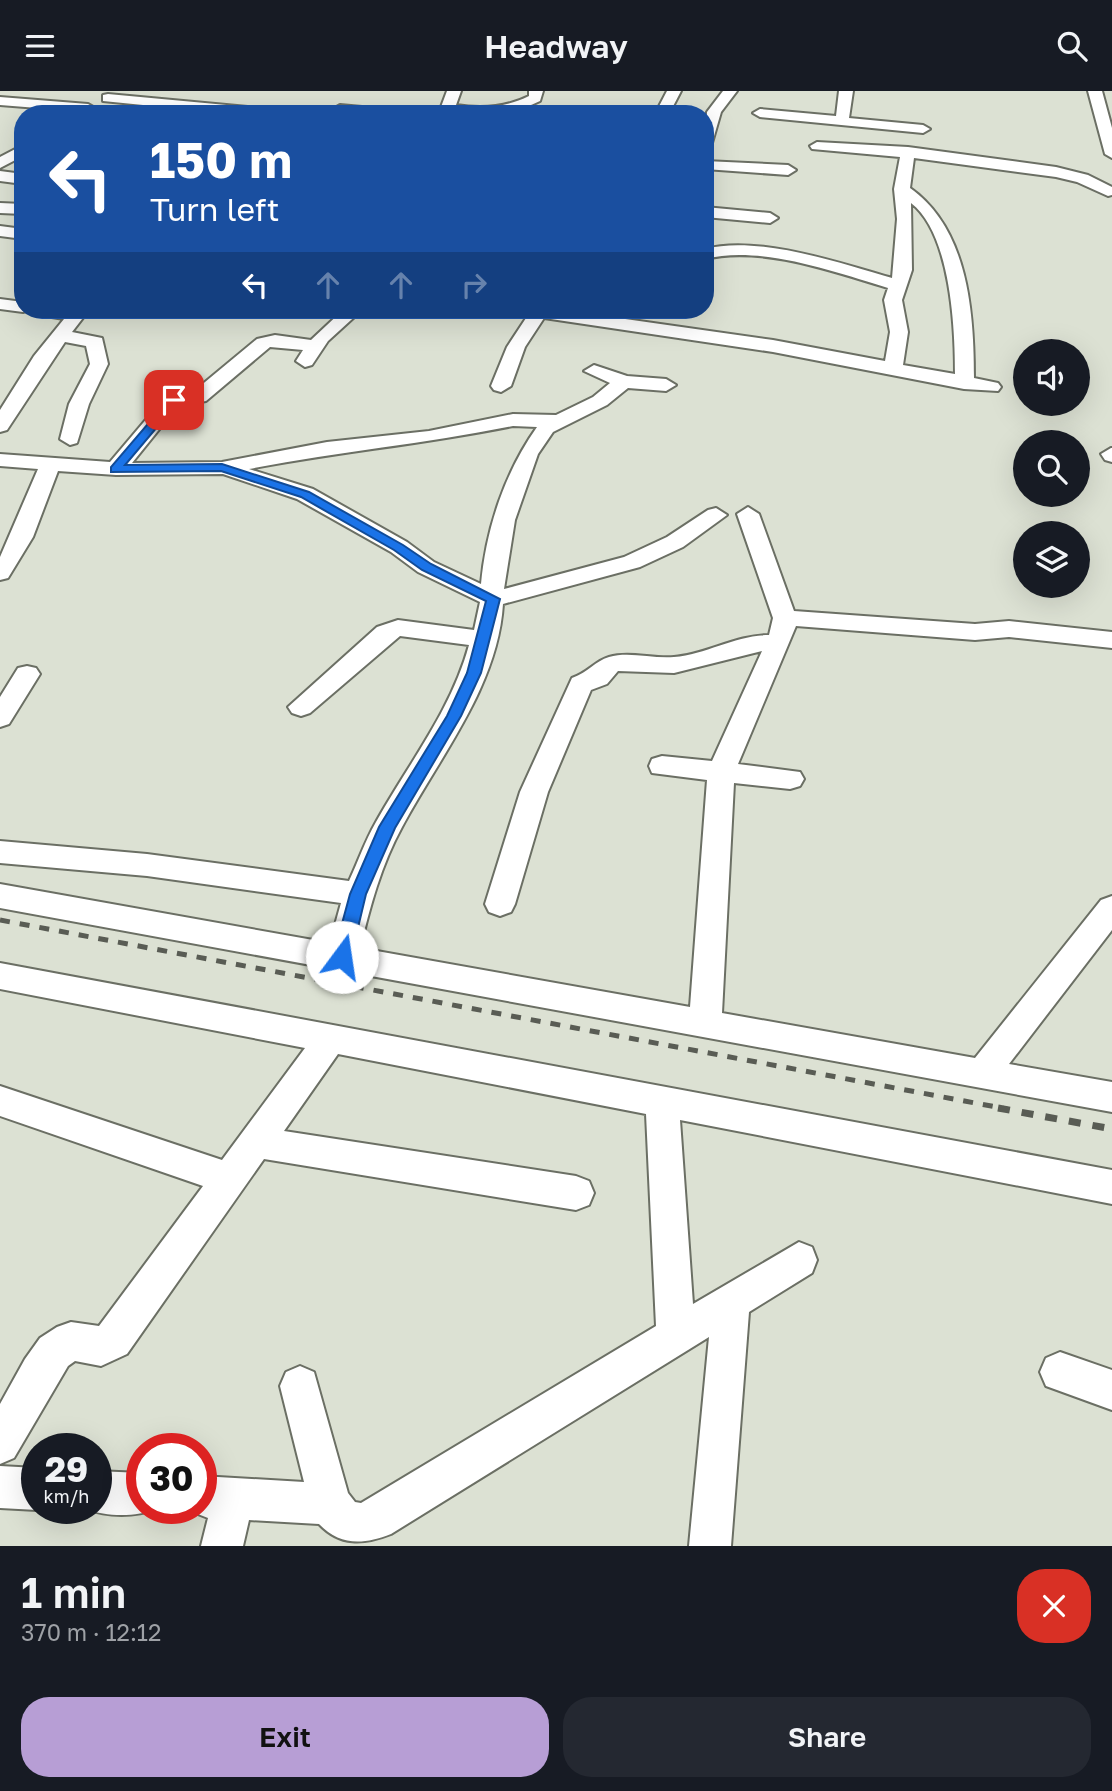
<!DOCTYPE html>
<html lang="en">
<head>
<meta charset="utf-8">
<style>
  body { margin:0; font-family:"Golos Text",sans-serif; background:#242831; color:#f1f3f6; height:100vh; display:flex; flex-direction:column; font-size:26px; white-space:nowrap }
  * { box-sizing:border-box; margin:0 }
  p { font-size:23px; color:#9ea1a6 }
  .icon { flex:none; width:38px; height:38px; fill:none; stroke:currentColor; stroke-width:2; stroke-linecap:round; stroke-linejoin:round }
  .map { position:relative; height:1455px; overflow:hidden }
  .panel { display:flex; flex-direction:column; background:#171b24; flex:1 }
  .panel>* { flex:none }
  .top-card { position:absolute; left:14px; top:14px; width:700px; height:214px; border-radius:28px; box-shadow:0 7px 28px #0002; background:#1a4fa0; color:#fff; overflow:hidden }
  .controls { position:absolute; left:1013px; top:248px; display:grid; gap:14px }
  .controls a { display:grid; place-items:center; width:77px; height:77px; border-radius:50%; background:#171b24; box-shadow:0 7px 28px #0002; font-size:35px }
  .speed { position:absolute; left:21px; top:1342px; display:flex; gap:14px; font-size:35px; font-weight:700; text-align:center }
  .speed>* { display:grid; place-content:center; width:91px; height:91px; border-radius:50%; background:#171b24; box-shadow:0 7px 28px #0002; line-height:1 }
  .speed small { font-size:18px; font-weight:400 }
  .speed .limit { border:10px solid #d22; background:#fff; color:#111 }
  .pin { position:absolute; display:grid; place-items:center; width:60px; height:60px; color:#fff; margin:-30px; border-radius:14px; box-shadow:0 4px 10px #0006 }
  .me { position:absolute; width:77px; margin:-38px; rotate:14deg; stroke-linejoin:round; filter:drop-shadow(0 0 5px #0008) }
  .turn { display:flex; align-items:center; gap:24px; height:147px; padding:0 21px; font-size:32px }
  .turn .icon { width:91px; height:91px; stroke-width:2.5 }
  .turn b { display:block; font-size:49px; line-height:60px }
  .lanes { display:flex; align-items:center; height:66px; padding:0 21px; background:#0003; justify-content:center; gap:35px; direction:ltr }
  .lanes .off { opacity:.35 }
  .round { display:grid; place-items:center; flex:none; width:74px; height:74px; border-radius:28px; background:#242831 }
  .overview { display:flex; align-items:center; justify-content:space-between; height:119px; padding:0 21px }
  h1 { font-size:42px; font-weight:600; line-height:52px }
  .button { display:flex; gap:14px; margin-top:auto; padding:14px 21px }
  .button a { flex:1; height:80px; border-radius:28px; background:#b79ed5; color:#111; font-size:28px; font-weight:600; line-height:80px; text-align:center }
  .button a+a { background:#242831; color:#f1f3f6 }
  header { display:flex; justify-content:space-between; align-items:center; height:91px; padding:0 21px; background:#171b24; font-size:32px; font-weight:600 }
  .map>svg:first-child { display:block }
  .lines { fill:none; stroke-linecap:round; stroke-linejoin:round }
  .minor-casing { stroke:#6b6f64; stroke-width:4 }
  .minor { fill:#fff; fill-rule:evenodd }
  .rail-far1 { stroke:#595c54; stroke-width:5; stroke-dasharray:10 10; stroke-linecap:butt }
  .rail { stroke:#595c54; stroke-width:7; stroke-dasharray:12 12; stroke-linecap:butt }
  .route { fill:#1a73e8; stroke:#114b97; stroke-width:2 }
</style>
</head>
<body>
<header><svg class="icon" aria-label="menu" viewBox="0 0 24 24"><path d="M4 6h16M4 12h16M4 18h16"/></svg>Headway<svg class="icon" aria-label="search" viewBox="0 0 24 24"><circle cx="10" cy="10" r="6"/><path d="M15 15l6 6"/></svg></header>
<div class="map">
<svg width="1112" height="1455" viewBox="0 0 1112 1455">
  <rect width="100%" height="100%" fill="#dce1d3"/>
  <g class="lines">
    <defs>
      <path id="minor" d="M447,0H461L456,14C481,18 505,17 529,5V0H543L540,10C510,25 475,27 443,19L441,16Z
        M667,0H681L669,23H655Z
        M723,0H737L721,21L712,52L705,56L707,21Z
        M839,0H853L849,27L923,34L930,38L923,42L760,26L753,22L760,18L836,25Z
        M1088,0H1102L1112,37V67L1105,63Z
        M108,3L280,19L287,23H233L103,10V4Z
        M0,6L88,13L95,17L88,21L0,14Z
        M340,14L395,19L402,23L335,21L333,18Z
        M817,51L908,56L1056,76L1088,84L1112,96V104L1108,105L1077,91L1056,86L914,67L910,97C968,138 974,221 974,287L998,292L1001,296L998,300L964,298L773,261L544,227L525,256L511,295L501,301L494,299L491,295L507,256L528,224L518,219H562L773,249L885,270L890,241L884,209L888,197C834,181 761,154 705,168V158C758,144 840,172 892,187L897,128L894,98L900,66L812,58L810,55ZM911,112C951,143 955,237 955,283L903,274L908,241L902,209L912,179Z
        M23,54V65L0,77V66Z
        M705,70L788,74L796,79L788,84L705,78Z
        M0,80L23,83V93L0,90Z
        M0,112L23,113V123L0,122Z
        M705,116L770,122L778,127L770,132L705,126Z
        M0,135L23,138V148L0,145Z
        M0,208L23,211V219H30L23,221L0,218Z
        M30,219H89L72,241L102,247L108,273L89,313L77,352L70,354L60,348L69,313L90,273L86,255L65,251L7,339L0,341V319L34,265L64,228L33,223Z
        M343,219H362L328,250L312,274L305,276L296,270L303,259L270,256L206,310L178,315L132,372L222,371L327,351L429,340L513,323L556,324L593,306L610,292L584,280L594,274L627,285L666,288L676,294L666,300L628,297L607,314L553,341L538,363L515,429L504,498L624,466L667,446L708,419L716,417L727,424L683,456L640,476L503,513C498,595 440,665 402,736C381,774 370,816 360,857L690,916L707,689L652,682L649,675L652,668L662,665L712,670L762,560L674,582L618,580L607,593L591,599L548,701L515,813L511,821L500,825L489,821L485,813L520,701L572,587C589,581 595,570 609,566C629,560 653,568 674,566C707,563 736,544 769,544L773,527L737,423L748,416L759,423L794,520L975,533L1009,530L1112,541V557L1009,546L975,549L796,535L738,673L800,681L804,688L800,695L790,698L734,692L722,922L975,967L1101,809L1112,805V839L1009,973L1112,991V1021L0,817V793L330,852L341,812L147,785L0,772V750L147,763L349,790C358,771 365,750 376,731C409,672 451,620 469,554L400,545L310,622L301,625L292,622L288,616L377,536L398,529L474,539L480,511L418,481L391,461L297,408L223,383L116,384L58,380L33,446L8,487L0,489V466L38,378L0,375V363L110,371L165,306L193,301L257,248L275,244L311,249ZM513,335L537,336C505,381 486,438 481,493L434,471L407,451L313,398L249,378C337,361 425,353 513,335Z
        M1111,357H1112V371L1105,369L1101,363Z
        M27,575L36,577L40,583L9,633L0,636V606L18,577Z
        M0,872L1112,1079V1113L680,1029L693,1213L799,1151L812,1156L817,1169L812,1182L749,1221L731,1455H689L709,1246L391,1443C363,1454 340,1455 319,1433L249,1429L243,1455H201L208,1427L185,1418H201V1385L304,1391L280,1295L286,1281L300,1275L314,1281L348,1402L355,1411L361,1412L656,1235L646,1023L338,963L284,1040L576,1085L589,1090L594,1102L589,1114L576,1119L264,1068L127,1263L101,1275L75,1270L68,1275L14,1367L0,1373V1313L25,1268L40,1247L57,1236L71,1231L99,1235L203,1095L0,1025V995L222,1069L305,957L0,898Z
        M1060,1261L1112,1279V1319L1046,1295L1040,1281L1046,1267Z
        M0,1375L37,1377V1418H40L37,1419L0,1417Z
        M96,1380L142,1382V1418H157C136,1426 107,1426 86,1418H96Z"/>
    </defs>
    <use href="#minor" class="minor-casing"/>
    <use href="#minor" class="minor"/>
    <path class="rail-far1" d="M0,829L1007,1018"/>
    <path class="rail" d="M998,1017L1112,1038"/>
  </g>
  <path class="route" d="M170,307L180,309L125,374L222,373L309,401L403,454L431,473L500,508L481,582L461,625L395,737L366,803L351,866L342,874L333,866L350,803L379,736L447,625L467,582L486,510L422,479L394,459L301,406L221,380L111,381V376Z"/>
</svg>
<div class="controls">
<a><svg class="icon" aria-label="sound" viewBox="0 0 24 24"><path d="M4 9h4l5-4v14l-5-4H4zM17 9q2 3 0 6"/></svg></a>
<a><svg class="icon" aria-label="search" viewBox="0 0 24 24"><circle cx="10" cy="10" r="6"/><path d="M15 15l6 6"/></svg></a>
<a><svg class="icon" aria-label="layers" viewBox="0 0 24 24"><path d="M12 4l9 5-9 5-9-5zM3 14l9 5 9-5"/></svg></a>
</div>
<div class="speed"><div>29<small>km/h</small></div><div class="limit">30</div></div>
<div class="pin" style="left:174px;top:309px;background:#d93025"><svg class="icon" aria-label="arrive" viewBox="0 0 24 24"><path d="M6 21V4h12l-3 4 3 4H6"/></svg></div>
<svg class="me" style="left:342px;top:866px" viewBox="-20 -20 40 40"><circle r="19" fill="#fff"/><path d="M0-13L10 11 0 6-10 11z" fill="#1a73e8"/></svg>
<div class="top-card">
<div class="turn"><svg class="icon" aria-label="left" viewBox="0 0 24 24"><path d="M17 20v-9H6M10 6l-5 5 5 5"/></svg><div><b>150 m</b>Turn left</div></div>
<div class="lanes"><svg class="icon" aria-label="left" viewBox="0 0 24 24"><path d="M17 20v-9H6M10 6l-5 5 5 5"/></svg><svg class="icon off" aria-label="ahead" viewBox="0 0 24 24"><path d="M12 20V5M6 11l6-6 6 6"/></svg><svg class="icon off" aria-label="ahead" viewBox="0 0 24 24"><path d="M12 20V5M6 11l6-6 6 6"/></svg><svg class="icon off" aria-label="right" viewBox="0 0 24 24"><path d="M7 20v-9h11M14 6l5 5-5 5"/></svg></div>
</div>
</div>
<section class="panel">
<div class="overview"><div><h1>1 min</h1><p>370 m · 12:12</p></div><a class="round" style="background:#d93025;color:#fff"><svg class="icon" aria-label="close" viewBox="0 0 24 24"><path d="M6 6l12 12M18 6L6 18"/></svg></a></div>
<div class="button"><a>Exit</a><a>Share</a></div>
</section>
</body>
</html>
